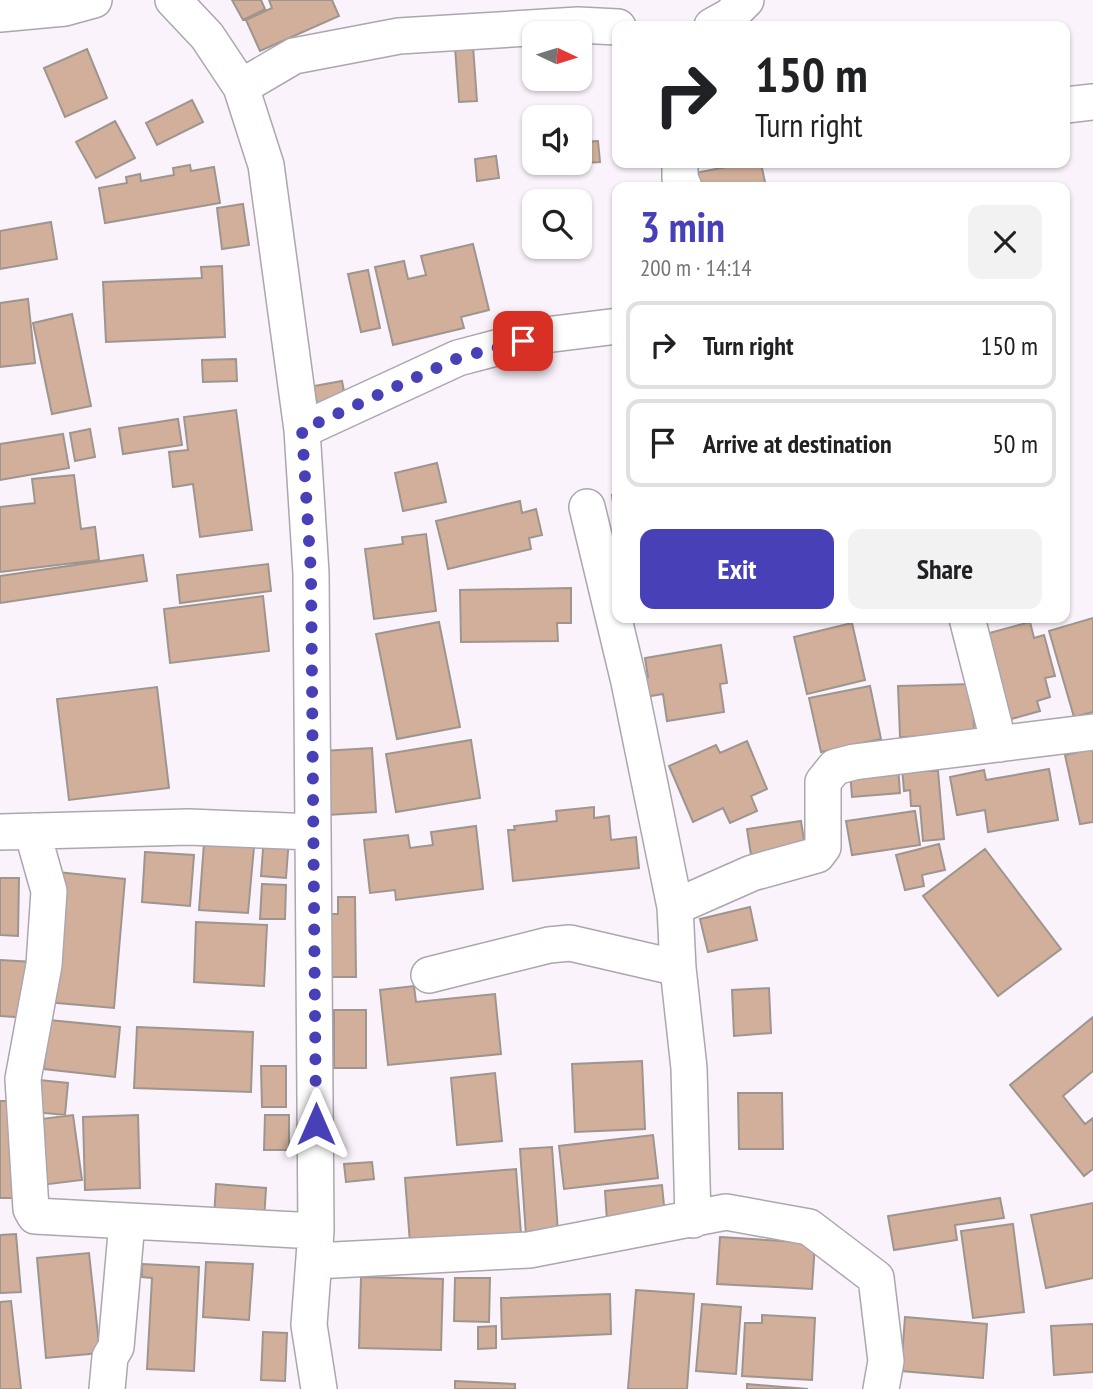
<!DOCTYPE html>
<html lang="en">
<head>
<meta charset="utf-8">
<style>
  body { margin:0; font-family:"PT Sans Narrow",sans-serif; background:#f2f2f2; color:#202124; height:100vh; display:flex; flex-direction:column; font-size:26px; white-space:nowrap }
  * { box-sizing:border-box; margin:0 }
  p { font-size:23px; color:#757577 }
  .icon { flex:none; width:38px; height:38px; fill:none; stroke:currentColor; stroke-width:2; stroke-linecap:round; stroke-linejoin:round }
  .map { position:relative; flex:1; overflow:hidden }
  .drawer { position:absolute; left:612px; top:182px; width:458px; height:441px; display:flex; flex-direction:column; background:#fff; border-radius:14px; box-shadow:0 2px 5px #0004 }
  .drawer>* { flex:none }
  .banner { position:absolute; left:612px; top:21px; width:458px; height:147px; border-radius:14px; box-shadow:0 2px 5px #0004; background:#fff; color:#202124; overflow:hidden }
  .needle { width:46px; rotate:94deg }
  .fabs { position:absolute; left:522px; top:21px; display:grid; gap:14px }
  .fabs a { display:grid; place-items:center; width:70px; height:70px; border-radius:14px; background:#fff; box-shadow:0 2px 5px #0004; font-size:35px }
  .pin { position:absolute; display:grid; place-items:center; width:60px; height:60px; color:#fff; margin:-30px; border-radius:14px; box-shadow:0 4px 10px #0006 }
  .me { position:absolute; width:77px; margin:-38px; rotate:0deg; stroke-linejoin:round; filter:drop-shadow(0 0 5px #0008) }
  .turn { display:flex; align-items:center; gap:24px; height:147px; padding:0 28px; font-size:32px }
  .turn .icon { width:91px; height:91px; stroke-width:2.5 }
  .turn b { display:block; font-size:49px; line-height:60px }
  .round { display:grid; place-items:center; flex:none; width:74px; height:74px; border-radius:14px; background:#f2f2f2 }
  .summary { display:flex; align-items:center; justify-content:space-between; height:119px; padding:0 28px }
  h1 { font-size:42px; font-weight:700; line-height:52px; color:#4740b6 }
  .cta { display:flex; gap:14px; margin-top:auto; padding:14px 28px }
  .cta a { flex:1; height:80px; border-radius:14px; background:#4740b6; color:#fff; font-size:28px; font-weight:700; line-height:80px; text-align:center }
  .cta a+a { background:#f2f2f2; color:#202124 }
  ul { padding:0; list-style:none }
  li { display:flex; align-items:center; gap:21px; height:88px; margin:0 14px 10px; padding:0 14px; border:4px solid #e0e0e0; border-radius:14px }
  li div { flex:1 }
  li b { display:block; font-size:26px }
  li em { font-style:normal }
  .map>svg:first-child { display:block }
  .building { fill:#d1af9a; stroke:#9e958f; stroke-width:2 }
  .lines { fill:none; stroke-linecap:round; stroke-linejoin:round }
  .minor-casing { stroke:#aca6ae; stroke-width:38 }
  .minor { stroke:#fff; stroke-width:35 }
  .route { stroke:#4740b6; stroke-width:12; stroke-dasharray:0 21.6 }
</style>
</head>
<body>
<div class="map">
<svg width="1093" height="1389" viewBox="0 0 1093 1389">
  <rect width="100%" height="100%" fill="#faf3fb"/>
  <path class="building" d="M232,0H261L265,9L243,20Z
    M269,0H332L339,16L260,51L246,20L272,8Z
    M473,46L477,101L459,102L455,47Z
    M87,49L107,98L65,117L44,68Z
    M192,100L203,122L157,145L146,123Z
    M115,121L135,158L96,178L76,142Z
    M598,141L600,162L568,164L579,163V142Z
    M496,156L499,178L477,181L475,159Z
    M747,163H761L766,187H698L695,173Z
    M190,165L191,171L214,167L220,203L105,223L99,188L127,183L126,177L140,174L141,181L174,175L173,168Z
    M243,204L249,245L222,249L217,208Z
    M51,222L57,259L0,269V231Z
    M473,244L489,310L461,317L464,328L393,345L375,267L404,261L408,279L426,275L421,256Z
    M222,266L225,337L106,342L103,282L202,278L201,267Z
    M368,270L380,328L361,332L348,274Z
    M28,299L35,363L0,367V303Z
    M72,314L91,406L52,414L33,323Z
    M236,359L237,381L203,382L202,360Z
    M342,381L347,407L318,412L314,386Z
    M236,410L252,530L200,537L193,484L173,487L169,452L188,450L184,417Z
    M178,419L182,445L123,454L119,428Z
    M90,429L95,457L75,461L70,433Z
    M63,434L69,468L0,480V444Z
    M437,463L446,502L403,511L395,473Z
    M74,475L81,529L95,527L99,560L0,572V507L35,503L32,479Z
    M612,495H618V544Z
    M520,501L522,513L536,509L542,535L529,538L531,549L448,569L436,521Z
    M426,534L436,611L374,619L365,549L403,544L402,537Z
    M143,555L147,581L0,603V576Z
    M268,564L271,591L180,603L177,575Z
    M571,588V623H557L558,641L461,642L460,590Z
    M263,596L269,651L170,663L164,609Z
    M1093,618V712L1074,717L1049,631Z
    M439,622L460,727L397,739L376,634Z
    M1030,622L1034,638L1044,635L1055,676L1045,678L1050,697L1037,701L1040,711L1004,721L982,635Z
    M852,623L865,680L807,694L794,637Z
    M721,645L727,683L720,684L724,712L667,721L663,694L645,697L642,677H648L645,658Z
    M973,684L974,735L900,737L898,686Z
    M870,686L881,739L821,752L809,698Z
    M157,687L169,788L69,800L57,699Z
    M471,740L480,798L396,812L386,754Z
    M747,741L767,789L751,796L757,811L730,823L723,808L693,822L669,766L716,745L720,753Z
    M372,748L376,812L328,815L323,751Z
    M1093,749V822L1080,824L1065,755Z
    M925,765L926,771H938L944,839L923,841L920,806H911L910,790L904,791L902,767Z
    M898,766L900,793L852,797L850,771Z
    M1049,769L1058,820L988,832L985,810L957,815L950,777L984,770L986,780Z
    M594,807V818L609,816L611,840L636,837L639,868L513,881L508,830H515L514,826L557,821L556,811Z
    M915,811L920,845L852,855L846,821Z
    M801,821L805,847L751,855L747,829Z
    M476,826L483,889L396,900L395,890L370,893L364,840L408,835L410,848L433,845L431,832Z
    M264,836L289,838L286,878L261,876Z
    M204,843L254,847L248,913L199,910Z
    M939,844L945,870L922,875L924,886L905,890L896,855Z
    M985,849L1061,949L998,996L923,896Z
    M145,852L194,855L190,906L142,902Z
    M57,872L125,879L114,1008L46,1002Z
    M0,878H19L18,936L0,935Z
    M262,884L286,885L285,919H260Z
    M338,897H355L356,977H330L329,914H338Z
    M750,907L757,940L708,952L700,919Z
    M196,922L267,925L264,986L194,982Z
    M0,960L34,962L30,1018L0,1016Z
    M414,986L416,1002L495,994L501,1054L388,1065L380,990Z
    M769,988L771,1033L734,1036L732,990Z
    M334,1010H366V1068H334Z
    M1093,1017V1071L1063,1096L1085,1124L1093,1118V1169L1084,1176L1010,1085Z
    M49,1020L120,1027L115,1077L44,1069Z
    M137,1027L253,1032L251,1092L134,1088Z
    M642,1061L645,1129L575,1132L572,1064Z
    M261,1066H286V1107H262Z
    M495,1073L502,1141L457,1145L451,1078Z
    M39,1080L68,1083L65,1115L35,1112Z
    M738,1093H782L783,1149H739Z
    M0,1101H15L16,1198H0Z
    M73,1115L82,1180L41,1185L33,1120Z
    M138,1115L140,1188L85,1190L83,1117Z
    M265,1115H289V1150H264Z
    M653,1135L658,1178L564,1189L559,1146Z
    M552,1147L558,1232L526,1235L520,1149Z
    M372,1162L374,1179L346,1182L344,1164Z
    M516,1169L521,1234L410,1243L405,1178Z
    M216,1184L266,1188L264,1221L214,1218Z
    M662,1185L665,1216L607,1221L605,1191Z
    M1000,1198L1004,1218L955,1225L957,1240L894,1250L888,1216Z
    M1093,1203V1278L1046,1288L1031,1215Z
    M1013,1224L1024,1312L973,1318L961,1231Z
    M16,1234L21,1292L0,1293V1235Z
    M720,1237L815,1243L812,1289L717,1284Z
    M89,1253L100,1353L46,1358L37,1258Z
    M206,1262L253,1264L249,1320L203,1317Z
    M142,1264L199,1267L194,1371L147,1369L152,1278L142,1277Z
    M361,1277L443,1279L441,1350L359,1348Z
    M455,1278H490L489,1322L454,1321Z
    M636,1290L694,1294L687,1389H628Z
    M610,1294L611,1334L502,1339L501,1298Z
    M11,1301L21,1389H0V1302Z
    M702,1304L741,1307L736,1374L696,1371Z
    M762,1315L815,1318L812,1380L742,1376L745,1323H762Z
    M905,1317L987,1324L983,1378L901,1371Z
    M1093,1324V1372L1054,1375L1051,1326Z
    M496,1326V1348L478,1349V1327Z
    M263,1332L287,1333L285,1381L261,1380Z
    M455,1381L515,1384V1389H455Z
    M747,1384L808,1389H747Z"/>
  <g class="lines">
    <defs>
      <path id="minor" d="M173,0L207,36L241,87L266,165L302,430L311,573L313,832L316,1231L309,1325L319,1389
        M0,14L65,8L94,0
        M712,26L730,16L746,0
        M241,87L294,56L399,36L578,25L618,27
        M1066,105L1093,102
        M680,163V178L684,187
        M302,430L458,358L545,335L618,326
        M587,507L629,682L675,907L678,968L689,1068L693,1220
        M967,618L999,744
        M32,831L49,891L44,965L23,1079L31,1209L35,1216L316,1231
        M0,832L189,827L313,832
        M675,907L752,873L817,855L823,847V782L835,767L854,762L1093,732
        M429,975L549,945L570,943L678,968
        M315,1261L529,1250L726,1212L809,1227L876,1278L886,1361L881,1389
        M107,1389L110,1357L116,1347L127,1222"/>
    </defs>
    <use href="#minor" class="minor-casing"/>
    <use href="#minor" class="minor"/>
  </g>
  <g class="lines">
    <path class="route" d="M316,1124L311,573L302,430L458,358L523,341"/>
  </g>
</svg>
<div class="fabs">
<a><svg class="needle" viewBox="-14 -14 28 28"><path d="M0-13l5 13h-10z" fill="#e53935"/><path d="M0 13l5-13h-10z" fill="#757577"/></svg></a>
<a><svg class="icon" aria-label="sound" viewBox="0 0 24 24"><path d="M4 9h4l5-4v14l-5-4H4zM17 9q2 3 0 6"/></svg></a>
<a><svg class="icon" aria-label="search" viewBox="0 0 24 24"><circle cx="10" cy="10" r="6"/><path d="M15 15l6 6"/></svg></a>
</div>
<div class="pin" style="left:523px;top:341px;background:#d93025"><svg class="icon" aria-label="arrive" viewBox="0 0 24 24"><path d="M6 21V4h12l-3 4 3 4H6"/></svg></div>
<svg class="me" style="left:316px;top:1124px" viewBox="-20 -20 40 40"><path d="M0-17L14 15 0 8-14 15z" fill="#4740b6" stroke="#fff" stroke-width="4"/></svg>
<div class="banner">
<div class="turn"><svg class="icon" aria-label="right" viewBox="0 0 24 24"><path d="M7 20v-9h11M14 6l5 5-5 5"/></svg><div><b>150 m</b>Turn right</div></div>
</div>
<section class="drawer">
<div class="summary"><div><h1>3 min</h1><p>200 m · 14:14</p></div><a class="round"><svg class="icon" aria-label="close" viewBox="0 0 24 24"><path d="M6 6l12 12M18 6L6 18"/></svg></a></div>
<ul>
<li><svg class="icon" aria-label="right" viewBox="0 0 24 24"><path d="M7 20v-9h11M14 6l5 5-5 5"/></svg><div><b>Turn right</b></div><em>150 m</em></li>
<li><svg class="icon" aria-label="arrive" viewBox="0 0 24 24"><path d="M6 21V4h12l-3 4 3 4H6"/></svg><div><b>Arrive at destination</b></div><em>50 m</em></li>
</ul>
<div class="cta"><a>Exit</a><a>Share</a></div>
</section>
</div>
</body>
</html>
